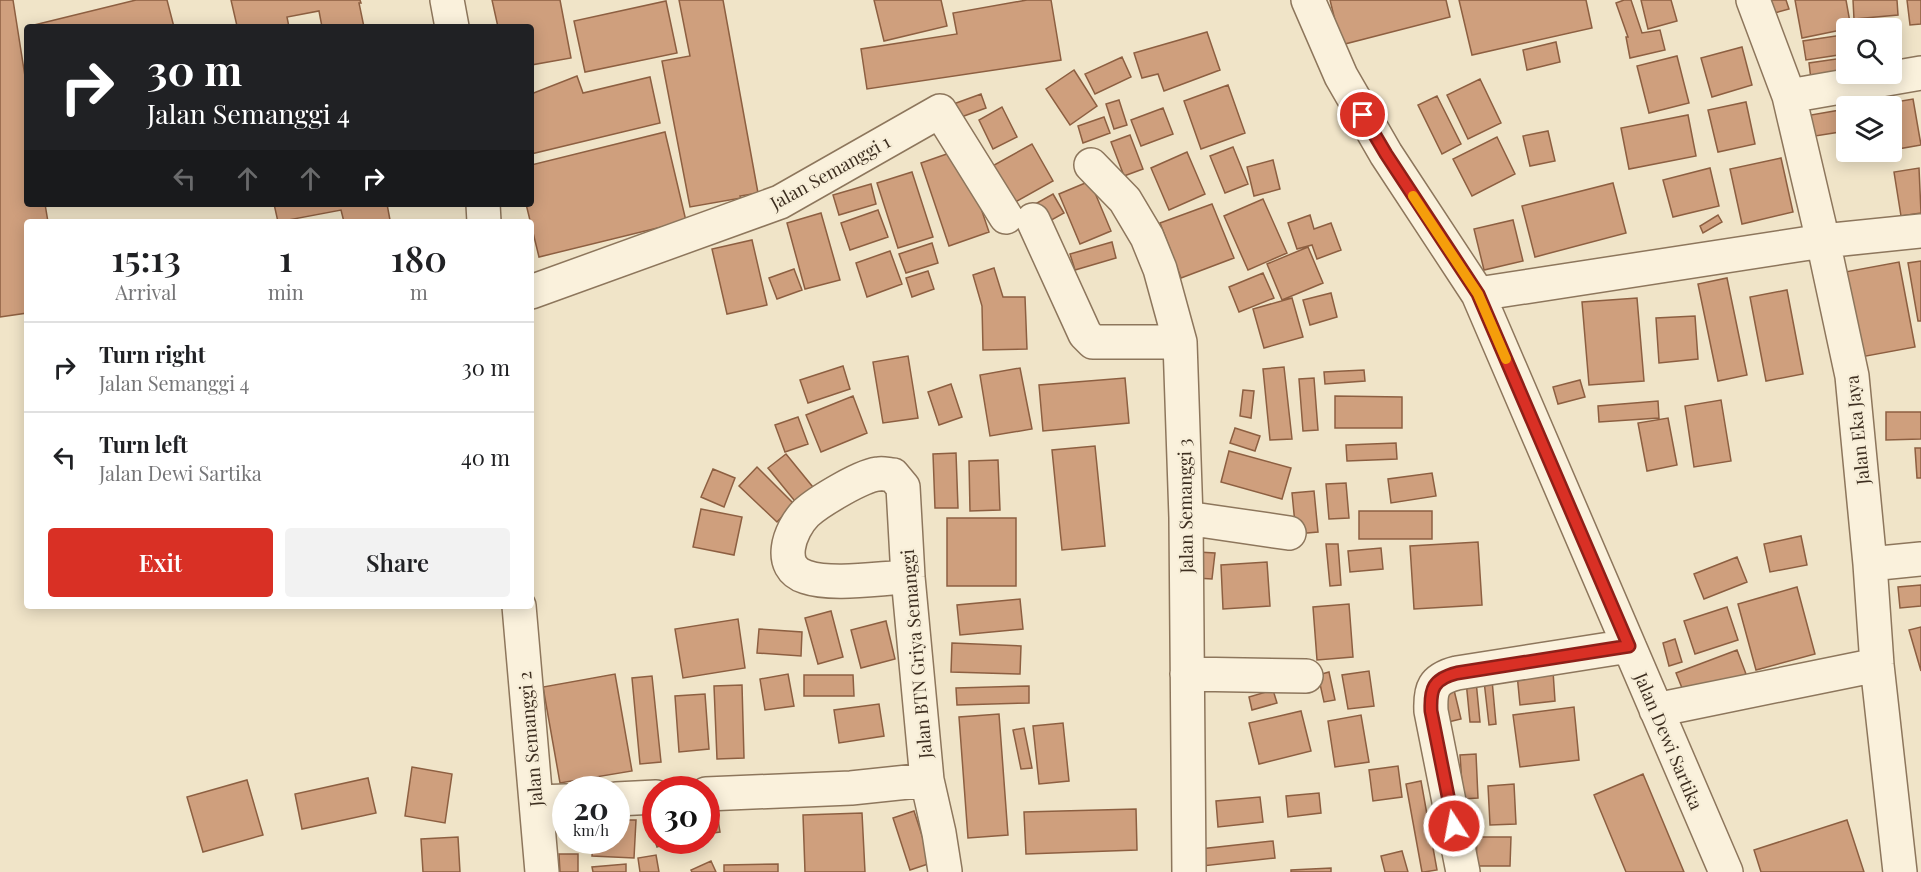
<!DOCTYPE html>
<html lang="en">
<head>
<meta charset="utf-8">
<style>
  body { margin:0; font-family:"Playfair Display",serif; background:#f2f2f2; color:#202124; height:100vh; display:flex; flex-direction:column; font-size:22px; white-space:nowrap }
  * { box-sizing:border-box; margin:0 }
  p { font-size:20px; color:#757577 }
  .icon { flex:none; width:33px; height:33px; fill:none; stroke:currentColor; stroke-width:2; stroke-linecap:round; stroke-linejoin:round }
  .map { position:relative; flex:1; overflow:hidden }
  .panel { position:absolute; left:24px; top:219px; width:510px; height:390px; display:flex; flex-direction:column; background:#fff; border-radius:6px; box-shadow:0 3px 15px #0003 }
  .panel>* { flex:none }
  .hud { position:absolute; left:24px; top:24px; width:510px; height:183px; border-radius:6px; box-shadow:0 3px 15px #0003; background:#202124; color:#fff; overflow:hidden }
  .controls { position:absolute; left:1836px; top:18px; display:grid; gap:12px }
  .controls a { display:grid; place-items:center; width:66px; height:66px; border-radius:6px; background:#fff; box-shadow:0 3px 15px #0003; font-size:30px }
  .speed { position:absolute; left:552px; top:776px; display:flex; gap:12px; font-size:30px; font-weight:700; text-align:center }
  .speed>* { display:grid; place-content:center; width:78px; height:78px; border-radius:50%; background:#fff; box-shadow:0 3px 15px #0003; line-height:1 }
  .speed small { font-size:15px; font-weight:400 }
  .speed .limit { border:9px solid #d22; background:#fff; color:#111 }
  .pin { position:absolute; display:grid; place-items:center; width:51px; height:51px; color:#fff; margin:-26px; border:3px solid #fff; border-radius:50%; box-shadow:0 2px 6px #0007 }
  .me { position:absolute; width:66px; margin:-33px; rotate:349deg; stroke-linejoin:round; filter:drop-shadow(0 0 4px #0008) }
  .turn { display:flex; align-items:center; gap:21px; height:126px; padding:0 24px; font-size:27px }
  .turn .icon { width:78px; height:78px; stroke-width:2.5 }
  .turn b { display:block; font-size:42px; line-height:51px }
  .lanes { display:flex; align-items:center; height:57px; padding:0 24px; background:#0003; justify-content:center; gap:30px; direction:ltr }
  .lanes .off { opacity:.35 }
  .eta { display:flex; justify-content:space-evenly; align-items:center; height:102px; text-align:center }
  .eta b { font-size:36px; font-weight:600; line-height:42px }
  .button { display:flex; gap:12px; margin-top:auto; padding:12px 24px }
  .button a { flex:1; height:69px; border-radius:6px; background:#d93025; color:#fff; font-size:24px; font-weight:600; line-height:69px; text-align:center }
  .button a+a { background:#f2f2f2; color:#202124 }
  ul { padding:0; list-style:none }
  li { display:flex; align-items:center; gap:18px; height:90px; padding:0 24px; border-top:2px solid #e0e0e0 }
  li div { flex:1 }
  li b { display:block; font-size:22px }
  li em { font-style:normal }
  .map>svg:first-child { display:block }
  .building { fill:#cf9f7d; stroke:#8d5f41; stroke-width:1.5 }
  .lines { fill:none; stroke-linecap:round; stroke-linejoin:round }
  .street-casing { stroke:#8d765c; stroke-width:36 }
  .street { stroke:#faf1dc; stroke-width:33 }
  .route-casing { stroke:#8d1f18; stroke-width:15 }
  .route { stroke:#d93025; stroke-width:10 }
  .slow { stroke:#f59e0b; stroke-width:10 }
  .labels { text-anchor:middle; dominant-baseline:central; stroke-width:4.5; stroke-linejoin:round; paint-order:stroke }
  .street-label { font-size:18px; fill:#3d2e20; stroke:#f7eed8 }
</style>
</head>
<body>
<div class="map">
<svg width="1921" height="872" viewBox="0 0 1921 872">
  <rect width="100%" height="100%" fill="#f0e4c8"/>
  <path class="building" d="M0,0H13L27,89V204H45L48,222H27V313L0,317Z
    M136,0H167L174,27H35L34,25Z
    M231,0H360L361,3H359L364,27H322L319,11L287,17L289,27L237,26Z
    M492,0H560L571,58L531,65V27H498Z
    M679,0H723L758,193L740,196L741,198L690,207L662,61L690,56Z
    M874,0H941L947,26L884,41Z
    M1027,0H1051L1061,60L867,89L861,49L957,34L953,13Z
    M1330,0H1446L1450,17L1341,45Z
    M1459,0H1586L1592,28L1472,55Z
    M1624,0H1631L1642,33L1660,30L1665,50L1630,58L1626,37H1628L1616,3Z
    M1641,0H1671L1677,21L1648,29Z
    M1760,0H1786L1789,9L1764,16Z
    M1795,0H1846L1851,28L1802,38Z
    M1853,0H1897L1898,15L1854,19Z
    M1907,0H1921V24L1910,25Z
    M666,1L677,53L585,72L574,21Z
    M1207,32L1220,70L1164,91L1158,74L1142,78L1134,53Z
    M1842,35L1845,54L1806,60L1803,41Z
    M1556,42L1560,62L1527,70L1523,50Z
    M1742,47L1752,85L1712,97L1701,58Z
    M1677,56L1689,103L1649,113L1637,66Z
    M1122,57L1131,77L1095,94L1085,74Z
    M1843,58L1846,83L1812,88L1809,63Z
    M1074,70L1097,106L1070,125L1046,89Z
    M577,76L583,93L650,77L660,123L531,154V94Z
    M1480,79L1501,123L1468,139L1447,95Z
    M1228,85L1245,133L1201,149L1184,101Z
    M981,94L986,108L953,120L948,106Z
    M1437,96L1461,144L1442,154L1418,105Z
    M1913,99L1921,145L1892,150V106H1884V104Z
    M1119,100L1127,125L1114,129L1106,104Z
    M1746,102L1755,144L1718,152L1708,110Z
    M1002,107L1017,137L993,149L979,120Z
    M1163,108L1173,134L1141,146L1131,120Z
    M1846,109V131L1809,137L1805,116Z
    M1688,115L1696,156L1629,169L1621,128Z
    M1104,117L1110,133L1083,143L1078,126Z
    M1548,131L1555,161L1530,166L1523,136Z
    M665,132L686,221L539,257L526,204H531V165Z
    M1130,135L1143,169L1124,176L1111,142Z
    M1497,137L1515,174L1472,196L1453,159Z
    M1032,144L1053,181L1008,206L987,169Z
    M1233,147L1248,184L1225,193L1210,156Z
    M961,149L989,232L949,246L921,163Z
    M1187,152L1205,194L1169,210L1151,168Z
    M1781,158L1793,212L1742,224L1730,169Z
    M1273,160L1280,189L1254,196L1247,167Z
    M1710,168L1719,206L1673,217L1663,180Z
    M1919,168L1921,213L1901,216L1894,172Z
    M912,172L933,237L898,248L877,183Z
    M1090,181L1111,231L1080,244L1059,194Z
    M1613,183L1626,233L1535,257L1522,206Z
    M871,184L876,204L839,215L833,195Z
    M1053,194L1064,213L1039,227L1028,208Z
    M1263,199L1287,253L1248,270L1224,216Z
    M274,204H387L390,220L380,222H344L341,210L278,222Z
    M1212,204L1234,258L1181,278L1160,223Z
    M878,210L888,237L850,250L841,223Z
    M821,213L840,280L805,289L787,223Z
    M1310,215L1314,229L1331,223L1341,250L1317,259L1312,245L1297,249L1288,223Z
    M1718,215L1722,222L1703,233L1700,226Z
    M1513,220L1523,261L1484,270L1474,229Z
    M752,240L767,305L727,314L712,249Z
    M1112,242L1116,258L1075,270L1070,254Z
    M932,243L938,263L906,273L899,254Z
    M1308,247L1323,283L1282,300L1267,264Z
    M890,251L902,284L867,297L856,263Z
    M1921,261V321H1918L1908,263Z
    M1899,262L1915,347L1861,357L1845,272Z
    M994,268L1003,297H1025L1027,349L983,350L982,306L973,275Z
    M794,269L802,290L777,299L769,278Z
    M928,271L934,289L912,297L906,278Z
    M1263,273L1274,298L1239,312L1229,287Z
    M1727,278L1747,375L1718,381L1698,284Z
    M1787,290L1803,374L1766,381L1750,297Z
    M1331,293L1337,317L1310,325L1303,300Z
    M1292,298L1303,337L1264,348L1253,309Z
    M1637,298L1644,381L1589,385L1582,302Z
    M1695,316L1698,359L1659,363L1656,318Z
    M908,356L918,418L883,423L873,362Z
    M843,366L850,389L808,403L800,380Z
    M1284,367L1292,439L1270,440L1263,369Z
    M1020,368L1032,429L990,436L980,375Z
    M1364,370L1365,381L1325,384L1324,372Z
    M1125,378L1129,423L1043,431L1039,385Z
    M1314,378L1318,430L1303,431L1299,379Z
    M1580,380L1585,397L1558,404L1553,387Z
    M951,384L962,417L939,425L928,392Z
    M1243,390L1254,391L1251,418L1240,416Z
    M853,396L867,433L821,452L806,415Z
    M1335,396L1402,397V428H1335Z
    M1721,400L1731,461L1694,467L1685,406Z
    M1658,401L1659,418L1599,422L1598,406Z
    M1886,412H1921V439L1886,440Z
    M798,417L808,444L785,452L775,425Z
    M1668,418L1677,465L1647,471L1638,423Z
    M1235,428L1260,436L1255,451L1230,443Z
    M1396,443L1397,459L1347,461L1346,445Z
    M1095,446L1105,546L1062,550L1052,450Z
    M1915,448H1921V478H1917Z
    M1229,451L1291,468L1282,499L1221,482Z
    M956,453L958,508H935L933,454Z
    M786,454L821,497L803,511L768,468Z
    M998,460L1000,510L970,511L969,461Z
    M757,467L794,504L777,522L739,486Z
    M713,469L735,478L724,507L701,497Z
    M1432,473L1436,496L1391,503L1388,479Z
    M1346,483L1349,518L1329,519L1326,484Z
    M1314,491L1318,532L1296,534L1292,493Z
    M701,509L742,517L734,555L693,547Z
    M1359,511H1432V539H1359Z
    M947,518H1016V586H947Z
    M1801,536L1807,565L1770,572L1764,544Z
    M1478,542L1482,605L1414,609L1410,546Z
    M1326,544H1338L1341,585L1330,586Z
    M1381,548L1383,569L1350,572L1348,551Z
    M1198,552L1215,553L1212,579L1196,578Z
    M1737,557L1747,582L1704,599L1694,574Z
    M1267,562L1270,606L1223,609L1221,565Z
    M1921,585V606L1900,608L1898,587Z
    M1797,587L1815,654L1756,670L1738,604Z
    M1020,599L1023,629L960,635L957,605Z
    M1349,604L1353,657L1317,660L1313,607Z
    M1727,607L1738,640L1695,654L1684,621Z
    M831,611L843,657L818,664L805,618Z
    M738,619L745,668L683,678L675,629Z
    M886,621L895,659L861,668L851,630Z
    M1921,627V671L1909,630Z
    M759,629L802,632L801,656L757,653Z
    M1675,639L1682,662L1669,666L1663,643Z
    M952,643L1021,646L1020,674L951,672Z
    M1737,650L1746,674L1686,698L1676,673Z
    M1369,671L1374,706L1348,709L1342,675Z
    M1553,671L1555,701L1520,705L1517,674Z
    M1329,672L1335,700L1324,702L1318,675Z
    M615,674L632,771L560,783L543,687Z
    M788,674L794,706L765,710L760,679Z
    M804,675H853L854,696H804Z
    M652,676L661,762L640,764L632,678Z
    M1492,680L1496,724L1489,725L1484,681Z
    M1466,681H1476L1480,722H1470Z
    M742,685L744,758L717,759L714,686Z
    M1029,686V703L957,705L956,688Z
    M1273,690L1277,703L1252,710L1249,697Z
    M1454,690L1461,719L1448,722L1441,694Z
    M705,694L709,749L679,752L675,696Z
    M879,704L884,736L839,743L834,710Z
    M1574,707L1579,760L1520,767L1513,715Z
    M1301,711L1311,751L1259,764L1249,723Z
    M999,714L1008,835L968,838L959,717Z
    M1361,715L1369,762L1335,767L1328,721Z
    M1063,723L1069,781L1039,784L1033,726Z
    M1024,728L1032,768L1021,769L1013,730Z
    M1476,754L1478,798L1463,799L1460,755Z
    M1398,766L1402,797L1373,801L1369,770Z
    M412,767L452,774L445,823L405,816Z
    M1643,774L1684,872H1626L1594,795Z
    M368,778L376,813L302,829L295,794Z
    M247,780L263,835L203,852L187,797Z
    M1421,781L1437,870L1424,872H1422L1406,784Z
    M1514,784L1516,824L1490,825L1488,786Z
    M1319,793L1321,813L1288,817L1286,796Z
    M1260,797L1263,822L1218,827L1216,801Z
    M1136,809L1137,850L1026,854L1024,812Z
    M914,811L931,863L910,870L893,818Z
    M717,813L720,832L706,834V815Z
    M862,813L865,872H805L803,815Z
    M616,820H636L634,858L592,856L593,840H616Z
    M1847,820L1864,872H1761L1754,850Z
    M656,825V840H669L670,842L657,847L650,826Z
    M458,837L460,872H423L421,839Z
    M1477,837H1511L1510,866H1476Z
    M678,840H693L694,844L680,847Z
    M1273,841L1275,858L1202,866L1200,849Z
    M1402,851L1408,872H1385L1381,856Z
    M559,854H578V872H560Z
    M656,855L659,872H640L638,858Z
    M711,861L716,872H692L691,870Z
    M626,864V872H593L592,867Z
    M778,864V872H724V865Z
    M1331,868V872H1291V870Z"/>
  <g class="lines">
    <defs>
      <path id="street" d="M447,0L452,27
        M1308,0L1341,76L1386,154L1478,294L1726,872
        M1753,0L1789,96L1823,241L1852,376L1870,564L1877,665L1900,872
        M1789,96L1921,73
        M1091,165L1125,200L1147,237L1160,269L1180,342L1186,518L1189,872
        M483,204L484,222
        M1033,220L1085,334L1093,342H1180
        M531,292L780,202L940,111L1006,217
        M1478,294L1823,241L1921,231
        M1186,518L1289,533
        M1870,564L1921,559
        M519,606L542,872
        M1187,674L1306,676
        M1656,710L1877,665
        M927,780L939,833L945,871
        M706,794L851,788L927,780L908,577L903,487L893,475C888,475 883,473 879,474C864,474 818,502 806,513C789,530 776,568 806,577C832,586 880,578 908,577
        M616,799L656,797
        M536,802L566,801
        M1463,872L1431,711C1430,689 1433,679 1457,673L1629,646"/>
    </defs>
    <use href="#street" class="street-casing"/>
    <use href="#street" class="street"/>
  </g>
  <g class="lines">
    <defs>
      <path id="route" d="M1363,115L1386,154L1478,294L1629,646L1457,673C1433,679 1430,689 1431,711L1454,826"/>
    </defs>
    <use href="#route" class="route-casing"/>
    <use href="#route" class="route"/>
    <path class="slow" d="M1413,196L1478,294L1506,359"/>
  </g>
  <g class="labels">
    <g class="street-label">
      <text transform="translate(830 172) rotate(-29)">Jalan Semanggi 1</text>
      <text transform="translate(1857 430) rotate(-96)">Jalan Eka Jaya</text>
      <text transform="translate(1185 506) rotate(-91)">Jalan Semanggi 3</text>
      <text transform="translate(916 654) rotate(-95)">Jalan BTN Griya Semanggi</text>
      <text transform="translate(530 739) rotate(-95)">Jalan Semanggi 2</text>
      <text transform="translate(1669 741) rotate(67)">Jalan Dewi Sartika</text>
    </g>
  </g>
</svg>
<div class="controls">
<a><svg class="icon" aria-label="search" viewBox="0 0 24 24"><circle cx="10" cy="10" r="6"/><path d="M15 15l6 6"/></svg></a>
<a><svg class="icon" aria-label="layers" viewBox="0 0 24 24"><path d="M12 4l9 5-9 5-9-5zM3 14l9 5 9-5"/></svg></a>
</div>
<div class="speed"><div>20<small>km/h</small></div><div class="limit">30</div></div>
<div class="pin" style="left:1363px;top:115px;background:#d93025"><svg class="icon" aria-label="arrive" viewBox="0 0 24 24"><path d="M6 21V4h12l-3 4 3 4H6"/></svg></div>
<svg class="me" style="left:1454px;top:826px" viewBox="-20 -20 40 40"><circle r="17" fill="#d93025" stroke="#fff" stroke-width="3"/><path d="M0-11L8 9 0 5-8 9z" fill="#fff"/></svg>
<div class="hud">
<div class="turn"><svg class="icon" aria-label="right" viewBox="0 0 24 24"><path d="M7 20v-9h11M14 6l5 5-5 5"/></svg><div><b>30 m</b>Jalan Semanggi 4</div></div>
<div class="lanes"><svg class="icon off" aria-label="left" viewBox="0 0 24 24"><path d="M17 20v-9H6M10 6l-5 5 5 5"/></svg><svg class="icon off" aria-label="ahead" viewBox="0 0 24 24"><path d="M12 20V5M6 11l6-6 6 6"/></svg><svg class="icon off" aria-label="ahead" viewBox="0 0 24 24"><path d="M12 20V5M6 11l6-6 6 6"/></svg><svg class="icon" aria-label="right" viewBox="0 0 24 24"><path d="M7 20v-9h11M14 6l5 5-5 5"/></svg></div>
</div>
<section class="panel">
<div class="eta">
<div><b>15:13</b><p>Arrival</p></div>
<div><b>1</b><p>min</p></div>
<div><b>180</b><p>m</p></div>
</div>
<ul>
<li><svg class="icon" aria-label="right" viewBox="0 0 24 24"><path d="M7 20v-9h11M14 6l5 5-5 5"/></svg><div><b>Turn right</b><p>Jalan Semanggi 4</p></div><em>30 m</em></li>
<li><svg class="icon" aria-label="left" viewBox="0 0 24 24"><path d="M17 20v-9H6M10 6l-5 5 5 5"/></svg><div><b>Turn left</b><p>Jalan Dewi Sartika</p></div><em>40 m</em></li>
</ul>
<div class="button"><a>Exit</a><a>Share</a></div>
</section>
</div>
</body>
</html>
